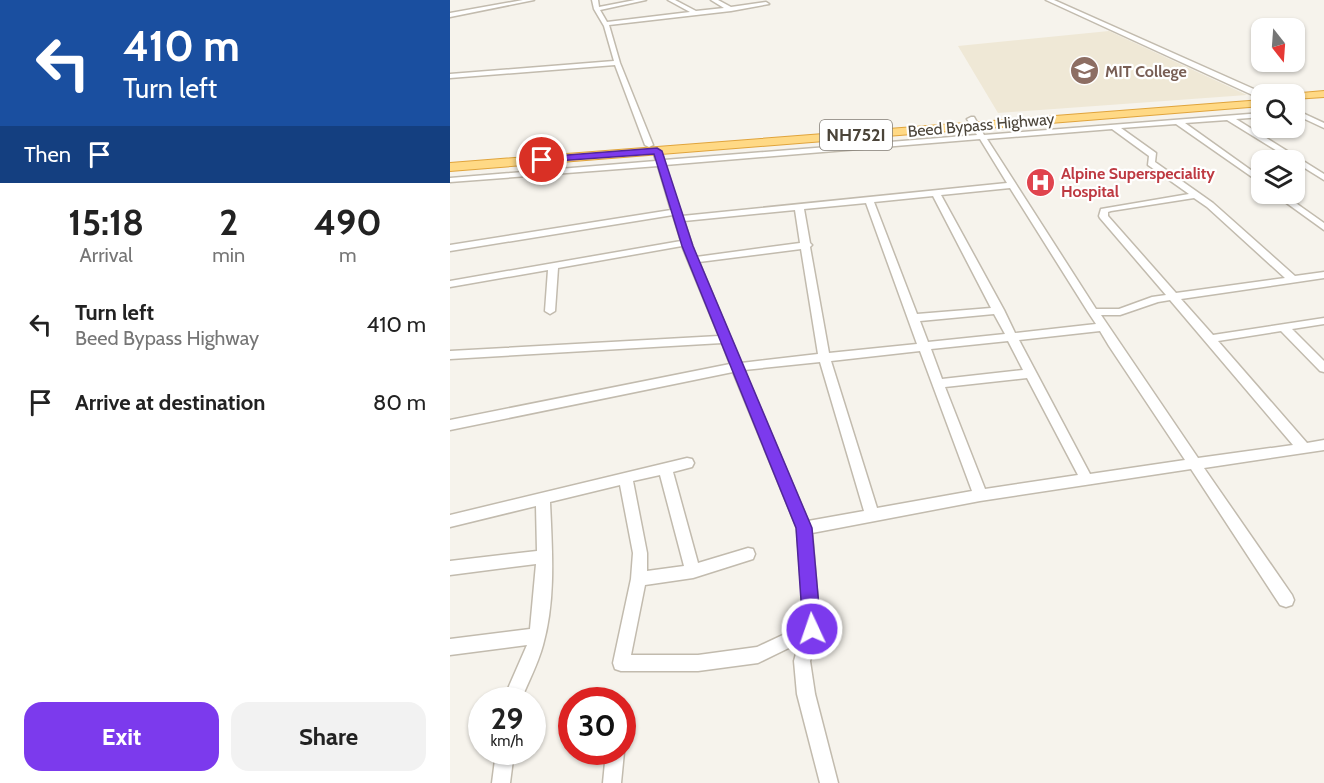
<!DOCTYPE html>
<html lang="en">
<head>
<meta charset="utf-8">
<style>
  body { margin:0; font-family:Cabin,sans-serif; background:#f2f2f2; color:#222; height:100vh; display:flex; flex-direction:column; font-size:22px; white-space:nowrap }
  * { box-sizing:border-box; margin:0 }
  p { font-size:20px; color:#767676 }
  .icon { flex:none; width:33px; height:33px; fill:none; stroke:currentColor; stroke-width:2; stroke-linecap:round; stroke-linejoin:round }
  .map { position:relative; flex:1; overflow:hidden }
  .drawer { display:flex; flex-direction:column; background:#fff; width:450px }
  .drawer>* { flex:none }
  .hud { background:#1a4fa0; color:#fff; overflow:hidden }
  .needle { width:39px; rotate:163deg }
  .tools { position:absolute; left:801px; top:18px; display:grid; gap:12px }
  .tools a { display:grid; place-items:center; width:54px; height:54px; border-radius:12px; background:#fff; box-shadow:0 2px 4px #0004; font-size:30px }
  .speed { position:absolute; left:18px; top:687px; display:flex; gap:12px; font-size:30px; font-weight:700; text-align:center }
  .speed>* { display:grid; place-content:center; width:78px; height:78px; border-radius:50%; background:#fff; box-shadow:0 2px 4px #0004; line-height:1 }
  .speed small { font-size:15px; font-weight:400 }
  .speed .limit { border:9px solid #d22; background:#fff; color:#111 }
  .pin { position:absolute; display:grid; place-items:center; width:51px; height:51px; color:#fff; margin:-26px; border:3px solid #fff; border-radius:50%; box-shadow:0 2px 6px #0007 }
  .me { position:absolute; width:66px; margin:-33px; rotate:357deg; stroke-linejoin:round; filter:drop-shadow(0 0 4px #0008) }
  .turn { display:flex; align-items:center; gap:21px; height:126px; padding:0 24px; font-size:27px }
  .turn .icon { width:78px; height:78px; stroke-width:2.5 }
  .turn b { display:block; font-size:42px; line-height:51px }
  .then { display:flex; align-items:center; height:57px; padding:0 24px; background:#0003; gap:12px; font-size:22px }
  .eta { display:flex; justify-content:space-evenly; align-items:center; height:102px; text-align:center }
  .eta b { font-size:36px; font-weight:700; line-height:42px }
  .cta { display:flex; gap:12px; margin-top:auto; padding:12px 24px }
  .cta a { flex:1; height:69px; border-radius:18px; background:#7c3aed; color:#fff; font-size:24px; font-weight:700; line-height:69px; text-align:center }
  .cta a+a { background:#f2f2f2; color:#222 }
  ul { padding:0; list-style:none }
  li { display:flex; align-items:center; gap:18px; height:78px; padding:0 24px }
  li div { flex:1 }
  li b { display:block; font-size:22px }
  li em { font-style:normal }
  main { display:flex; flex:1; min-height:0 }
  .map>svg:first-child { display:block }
  .education { fill:#efe8d6 }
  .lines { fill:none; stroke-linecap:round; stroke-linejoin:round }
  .minor-casing { stroke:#c2bbae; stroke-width:3 }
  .tertiary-casing { stroke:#c2bbae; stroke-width:3 }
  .trunk-casing { stroke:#e0a43c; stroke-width:2 }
  .minor { fill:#fff; fill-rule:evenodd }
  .tertiary { fill:#fff; fill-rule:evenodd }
  .trunk { fill:#ffd985; fill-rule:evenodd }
  .route { fill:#7c3aed; stroke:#51269a; stroke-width:1.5 }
  .labels { text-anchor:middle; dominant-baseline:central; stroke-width:4.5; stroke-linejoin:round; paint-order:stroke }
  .far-education-label { font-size:16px; font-weight:bold; fill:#785e54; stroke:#fff; text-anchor:start }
  .far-street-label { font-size:16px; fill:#4b4439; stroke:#fff }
  .far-health-label { font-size:16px; font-weight:bold; fill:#be3a42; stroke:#fff; text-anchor:start }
  .shield { fill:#fff; stroke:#817c74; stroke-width:1.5 }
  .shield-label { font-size:18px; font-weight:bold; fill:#4b4439 }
</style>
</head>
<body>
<main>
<section class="drawer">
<div class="hud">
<div class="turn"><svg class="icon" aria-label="left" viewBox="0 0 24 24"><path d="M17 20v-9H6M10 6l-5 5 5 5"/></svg><div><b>410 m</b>Turn left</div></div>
<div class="then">Then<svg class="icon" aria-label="arrive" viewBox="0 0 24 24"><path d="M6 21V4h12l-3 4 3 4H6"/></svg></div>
</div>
<div class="eta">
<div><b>15:18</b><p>Arrival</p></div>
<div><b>2</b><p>min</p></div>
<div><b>490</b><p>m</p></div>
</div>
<ul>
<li><svg class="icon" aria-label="left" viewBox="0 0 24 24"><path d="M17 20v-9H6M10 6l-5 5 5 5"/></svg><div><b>Turn left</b><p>Beed Bypass Highway</p></div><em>410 m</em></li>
<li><svg class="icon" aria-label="arrive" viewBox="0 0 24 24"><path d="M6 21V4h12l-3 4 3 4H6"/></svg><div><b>Arrive at destination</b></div><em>80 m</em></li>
</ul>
<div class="cta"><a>Exit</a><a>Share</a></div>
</section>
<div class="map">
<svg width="874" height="783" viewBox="0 0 874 783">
  <rect width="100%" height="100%" fill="#f6f3ec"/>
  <path class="education" d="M659,31L797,95L548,113L508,46Z"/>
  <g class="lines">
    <defs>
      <path id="minor" d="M73,0H84L0,17V13Z
        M142,0H148L149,7L185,0H196L150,10L157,22L240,12L218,0H225L246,11L274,8L261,0H268L281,7L316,2L319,4L281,11L159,25L170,63L203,145L199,147L195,145L165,65L0,78V74L164,61L154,26L144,9Z
        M844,109L874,123V128L844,114Z
        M812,113V117L786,119L874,174V180L777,120L735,123L812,178V184L726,124L671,128L706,153L705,162L763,203L845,276L874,272V278L731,299L763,335L874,318V324L842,329L874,361V372L870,371L831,331L768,341L857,443L874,440V450L754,468L842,595L844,600L842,605L836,607L830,605L741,469L530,501L362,533L370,629L360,661L365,694L388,783H370L347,694L344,661L349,643L308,663L248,671H171L165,669L163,663L181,579L183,553L170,485L100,502C102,549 106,599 93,645C88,664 78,682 71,700H53L77,645L0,655V639L80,629L86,564L0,575V561L87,551L86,506L0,527V515L237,458L242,459L244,463L242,467L223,472L248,563L298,548L303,549L305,554L303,559L243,578L195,585L181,655H248L307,647L354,625L347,528L283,372L0,430V420L280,364L272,343L0,359V351L269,336L232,246L108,268L105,311L100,314L95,311L98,270L0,287V281L231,241L223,215L0,251V245L221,210L208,166L0,182V178L206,161L203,151L207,149L211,151L214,160L527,135L517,119L521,117H524L534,135ZM662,129L699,156L698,165L739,194L651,209L649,216L650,218L716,295L702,297L669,309H646L537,139ZM530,139L557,183L232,216L215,165ZM560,188L638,312L646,324L565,333L554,310L491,195ZM483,196L541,308L467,314L424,202ZM744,198L757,207L835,278L726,293L658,216V212L661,211ZM416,203L467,344L379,353L360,247L362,245L360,243L354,209ZM345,210L350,243L246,257L234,221ZM351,249L368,354L291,363L249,262ZM720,300L843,445L748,458L651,315H670L708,302ZM544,314L555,334L478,342L470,321ZM650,331L659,346L735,460L640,474L569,340ZM558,341L573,370L492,379L481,349ZM470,351L522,491L427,508L381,361ZM370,362L414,511L358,521L294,370ZM577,378L628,475L535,489L495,387ZM210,475L234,566L197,571V553L183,481Z
        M824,194H833L874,223V230Z
        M172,748L174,752L171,783H153L156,752H172Z
        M46,752H64L60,783H42Z"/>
      <path id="tertiary" d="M596,0H604L815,94L809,98Z"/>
      <path id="trunk" d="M874,91V97L844,99V94H840Z
        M812,100V106L0,171V163Z"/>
    </defs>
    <use href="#minor" class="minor-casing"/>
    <use href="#tertiary" class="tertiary-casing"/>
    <use href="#trunk" class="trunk-casing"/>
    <use href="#minor" class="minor"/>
    <use href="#tertiary" class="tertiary"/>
    <use href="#trunk" class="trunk"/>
  </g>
  <path class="route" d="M207,148L212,151L243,246L362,528L371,629L368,635L362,638L355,635L353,629L346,528L232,246L204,154L92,162L88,160L92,157Z"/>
  <defs>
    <symbol id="university-disc" viewBox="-11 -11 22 22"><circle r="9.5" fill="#8d6e63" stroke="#fff"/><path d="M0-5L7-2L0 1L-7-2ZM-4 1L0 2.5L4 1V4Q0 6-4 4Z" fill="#fff"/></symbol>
    <symbol id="hospital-disc" viewBox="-11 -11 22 22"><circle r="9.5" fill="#e0444e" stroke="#fff"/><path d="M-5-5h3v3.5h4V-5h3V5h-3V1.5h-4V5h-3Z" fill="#fff"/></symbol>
  </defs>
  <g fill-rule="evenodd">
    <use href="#university-disc" x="618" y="54" width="33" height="33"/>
    <use href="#hospital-disc" x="574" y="166" width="33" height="33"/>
  </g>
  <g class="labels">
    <g class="far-education-label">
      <text x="655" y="71">MIT College</text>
    </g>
    <g class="far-street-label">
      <text transform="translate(531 125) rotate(-5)">Beed Bypass Highway</text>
    </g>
    <g class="far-health-label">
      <text x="611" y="173">Alpine Superspeciality<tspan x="611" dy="18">Hospital</tspan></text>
    </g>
    <rect class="shield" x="370" y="120" width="72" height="30" rx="4.5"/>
    <g class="shield-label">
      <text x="406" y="135">NH752I</text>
    </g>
  </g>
</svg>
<div class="tools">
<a><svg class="needle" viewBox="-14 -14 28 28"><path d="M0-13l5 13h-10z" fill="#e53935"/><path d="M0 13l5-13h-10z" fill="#767676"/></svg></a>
<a><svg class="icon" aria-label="search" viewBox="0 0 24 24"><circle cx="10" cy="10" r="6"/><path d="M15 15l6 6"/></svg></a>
<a><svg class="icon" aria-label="layers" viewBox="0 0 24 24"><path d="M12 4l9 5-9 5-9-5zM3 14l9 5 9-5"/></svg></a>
</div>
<div class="speed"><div>29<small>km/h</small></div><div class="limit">30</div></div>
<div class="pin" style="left:92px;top:160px;background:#d93025"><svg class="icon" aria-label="arrive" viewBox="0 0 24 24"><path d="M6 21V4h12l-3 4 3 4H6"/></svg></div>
<svg class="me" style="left:362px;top:629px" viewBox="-20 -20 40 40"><circle r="17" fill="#7c3aed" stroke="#fff" stroke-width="3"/><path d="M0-11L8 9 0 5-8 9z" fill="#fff"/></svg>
</div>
</main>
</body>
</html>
